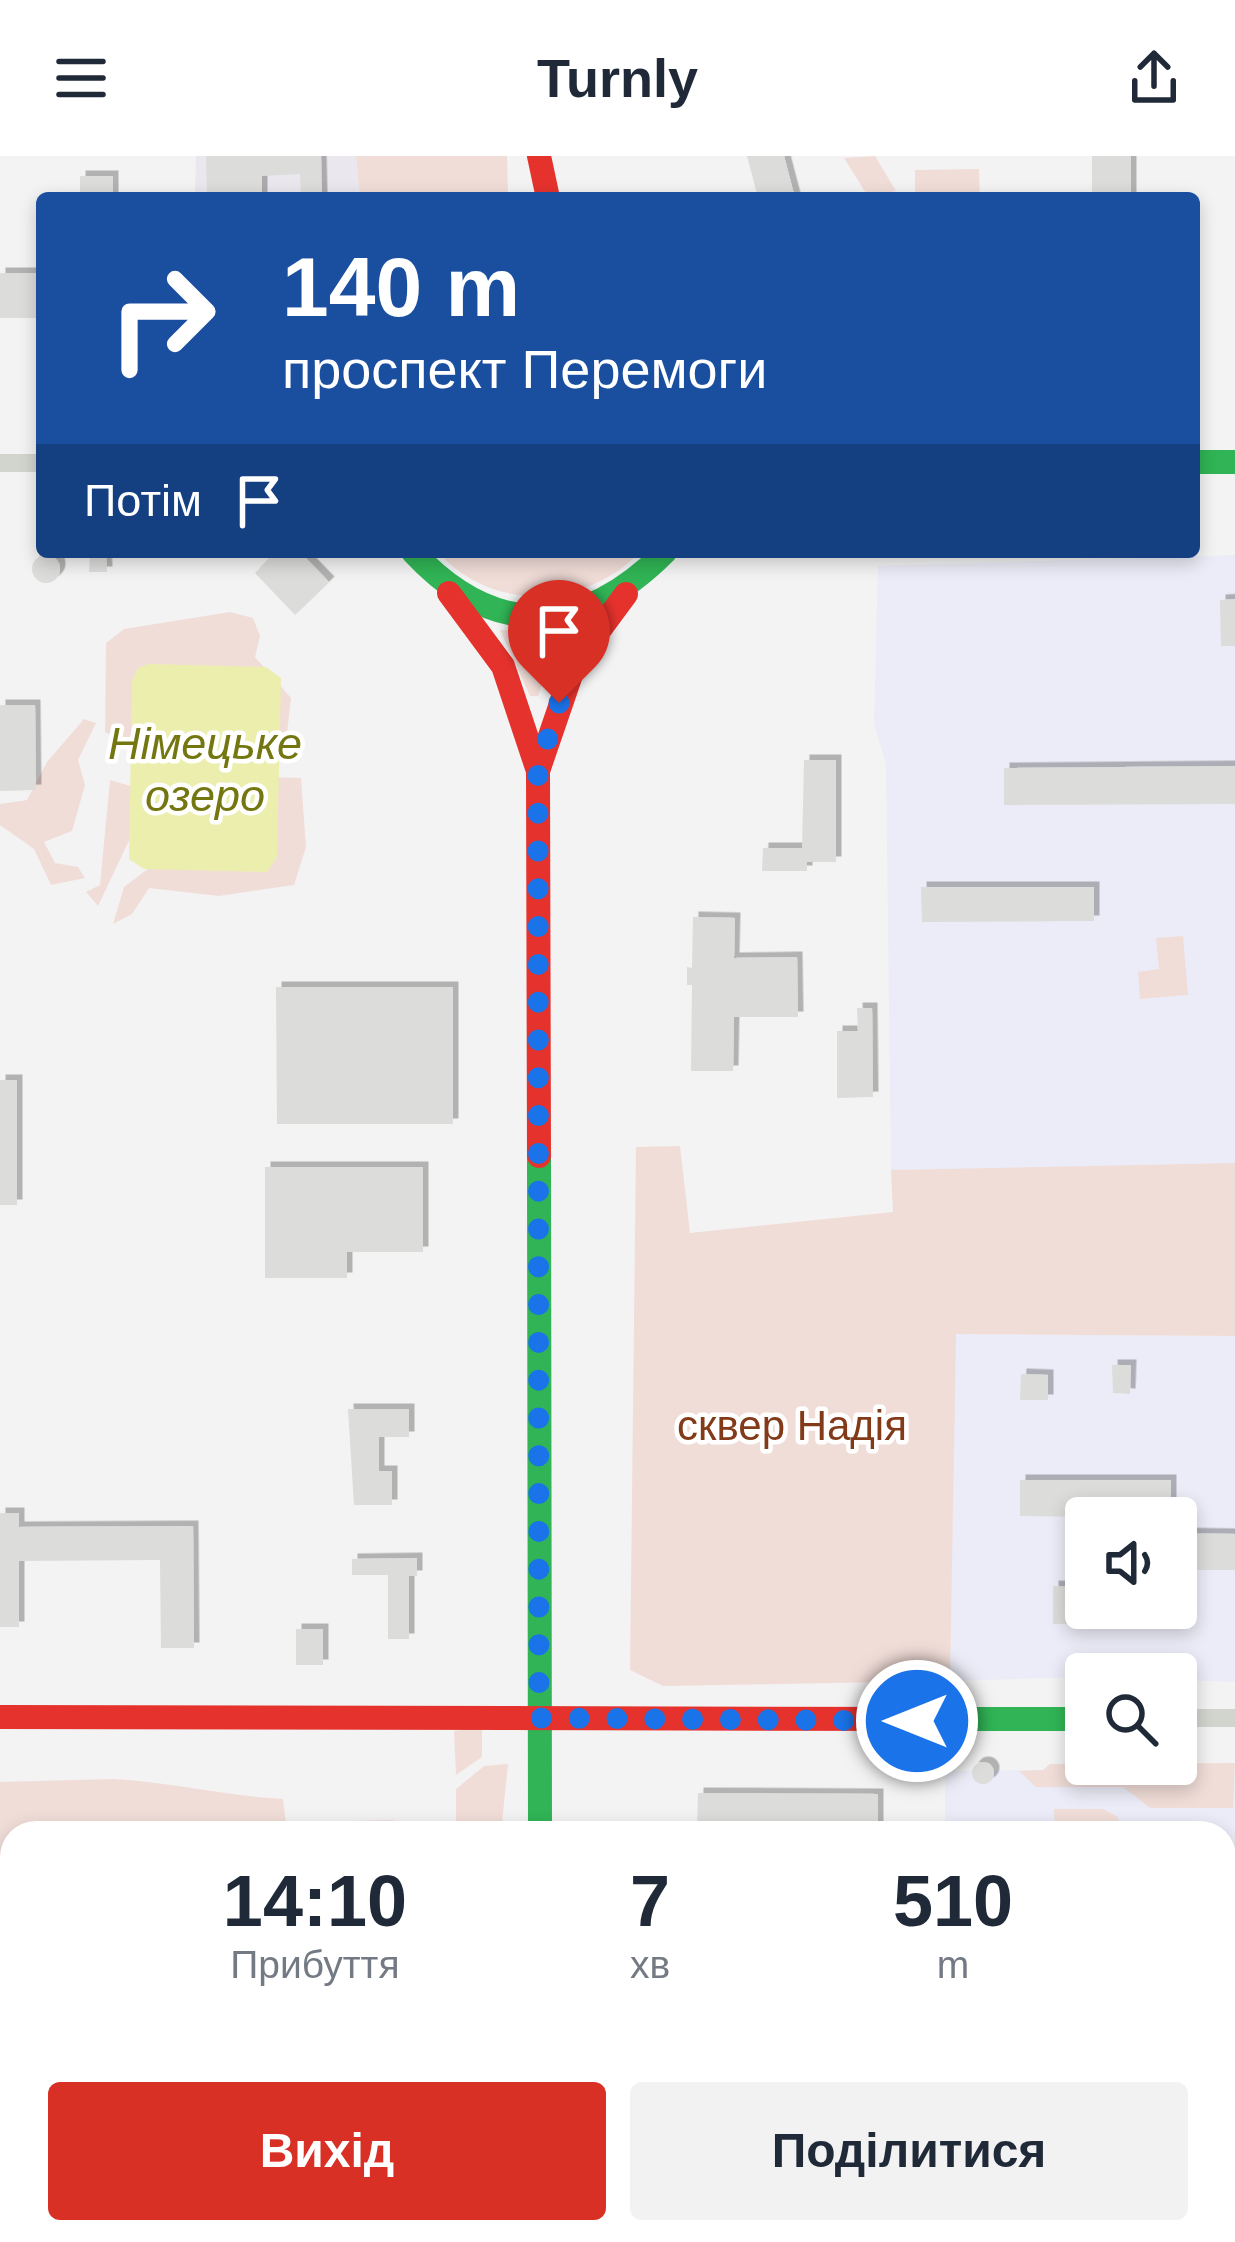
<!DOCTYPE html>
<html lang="uk">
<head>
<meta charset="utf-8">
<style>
  body { margin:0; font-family:Arial,sans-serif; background:#f2f2f3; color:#1f2937; height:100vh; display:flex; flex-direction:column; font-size:45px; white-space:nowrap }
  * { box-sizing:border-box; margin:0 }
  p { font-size:39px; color:#747a83 }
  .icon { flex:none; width:66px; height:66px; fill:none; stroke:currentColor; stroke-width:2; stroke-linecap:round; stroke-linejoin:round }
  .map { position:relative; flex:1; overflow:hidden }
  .details { position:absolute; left:0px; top:1665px; width:1236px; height:423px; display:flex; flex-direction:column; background:#fff; border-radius:36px 36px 0 0; box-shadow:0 6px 18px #0003 }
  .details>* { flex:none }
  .top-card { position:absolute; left:36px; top:36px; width:1164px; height:366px; border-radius:12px; box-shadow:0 6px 18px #0003; background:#1a4fa0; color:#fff; overflow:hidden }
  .controls { position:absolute; left:1065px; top:1341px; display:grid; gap:24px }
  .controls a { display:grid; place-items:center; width:132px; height:132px; border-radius:12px; background:#fff; box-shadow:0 6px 18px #0003; font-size:60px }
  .pin { position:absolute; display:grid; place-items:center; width:102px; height:102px; color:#fff; margin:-123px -51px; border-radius:50% 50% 50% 0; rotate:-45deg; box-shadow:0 0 12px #0007 }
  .pin .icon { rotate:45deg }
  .me { position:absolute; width:132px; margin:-66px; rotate:270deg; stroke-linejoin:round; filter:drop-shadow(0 0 9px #0008) }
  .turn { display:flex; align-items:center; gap:42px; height:252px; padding:0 48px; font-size:54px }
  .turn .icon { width:156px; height:156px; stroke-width:2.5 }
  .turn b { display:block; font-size:84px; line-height:102px }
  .then { display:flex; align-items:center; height:114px; padding:0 48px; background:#0003; gap:24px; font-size:45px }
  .eta { display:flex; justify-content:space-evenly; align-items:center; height:204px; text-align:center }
  .eta b { font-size:72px; font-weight:600; line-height:84px }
  .cta { display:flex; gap:24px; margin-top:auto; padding:24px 48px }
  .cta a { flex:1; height:138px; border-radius:12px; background:#d93025; color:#fff; font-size:48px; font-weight:600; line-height:138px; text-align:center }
  .cta a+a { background:#f2f2f3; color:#1f2937 }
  header { display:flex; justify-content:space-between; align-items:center; height:156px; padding:0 48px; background:#fff; font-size:54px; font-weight:600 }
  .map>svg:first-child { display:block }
  .commercial { fill:#ebe7ee }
  .medical { fill:#ebecf7; fill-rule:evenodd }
  .green { fill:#f1ddd8 }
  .water { fill:#eceeae }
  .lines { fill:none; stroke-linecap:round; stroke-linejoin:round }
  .stream { stroke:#eceeae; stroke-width:6 }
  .building { fill:#dcdcda; filter:url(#shadow) }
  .street { stroke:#d2d4ce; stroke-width:18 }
  .fast { stroke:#30b455; stroke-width:24 }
  .slow { stroke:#ff9f0a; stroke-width:24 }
  .jam { stroke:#e5322d; stroke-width:24 }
  .route { stroke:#1a73e8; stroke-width:21; stroke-dasharray:0 37.8 }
  .labels { text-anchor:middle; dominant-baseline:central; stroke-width:9; stroke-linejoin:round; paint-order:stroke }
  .park-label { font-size:42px; fill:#823a19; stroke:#fff }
  .water-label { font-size:45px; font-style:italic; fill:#74760f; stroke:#fff }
</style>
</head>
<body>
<header><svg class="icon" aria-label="menu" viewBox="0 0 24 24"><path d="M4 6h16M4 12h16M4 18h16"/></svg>Turnly<svg class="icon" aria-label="share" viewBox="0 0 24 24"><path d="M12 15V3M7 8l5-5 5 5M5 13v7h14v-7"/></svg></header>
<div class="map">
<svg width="1235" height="2086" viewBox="0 0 1235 2086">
  <defs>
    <filter id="shadow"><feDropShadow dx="5.5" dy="-5.5" stdDeviation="0" flood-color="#0004"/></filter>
  </defs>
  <rect width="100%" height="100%" fill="#f3f3f3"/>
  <path class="commercial" d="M196,0H356L360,42H195Z"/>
  <path class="medical" d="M1235,399V1009L891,1014L886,608L874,568L878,410Z
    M955,1178L1235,1180V1526L1176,1524V1518L950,1525ZM1086,1362H1176V1452H1086Z
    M1235,1607V2086H947V2076H1224V1677H945V1615L1043,1614L1050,1608Z"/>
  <path class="green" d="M356,0H507L508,38L506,42H360Z
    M875,0L896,35L869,42L844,2Z
    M979,13L980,42H915V14Z
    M438,396H640C585,453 492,457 438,396Z
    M230,456L253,462L260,480L255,501L291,542L285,594L271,607L141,595L105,576L106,487L124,473Z
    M500,474L571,475L550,506L538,540H530Z
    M84,563L96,567L78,604L85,629L72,675L44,686L55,707L78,711L85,722L51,729L34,693L0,669V648L27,644L47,606Z
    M269,621L301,622L306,691L294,729L219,740L149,732L132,758L113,768L124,731Z
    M110,624L144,634L135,672L98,750L86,736L100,729Z
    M1183,780L1188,839L1140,843L1138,816L1159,813L1156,782Z
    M680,990L690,1077L893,1056L891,1014L1235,1007V1180L956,1178L950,1525L663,1530L630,1514L636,991Z
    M482,1570V1601L456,1619L454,1575Z
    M1235,1607L1233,1652H1150L1123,1631H1036L1019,1615L1043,1614L1050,1608Z
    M508,1608L501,1677H456V1633L484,1610Z
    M113,1623C172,1626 225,1640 283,1643L287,1677H12V2076H444V2086H0V1626Z
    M1054,1653H1103L1118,1661L1121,1677H1055Z
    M392,1664L420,1677H305L315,1666Z
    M1235,1899V2005L1224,1994V1909Z
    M1235,2039V2086H1184L1195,2076H1224V2049Z"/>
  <path class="water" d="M149,508L266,511L281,522L277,701L267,716L144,713L129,703L132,524L138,512Z"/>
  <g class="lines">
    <path class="stream" d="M0,2043L12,2041"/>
  </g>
  <path class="building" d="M206,0H321L322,42H301L300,18L262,20V42H207Z
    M747,0H784L795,42H758Z
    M1092,0H1131V42H1092Z
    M80,20H113V42H80Z
    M0,117H42V162H0Z
    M90,396H106L107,416H89Z
    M276,396H300L329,426L295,459L255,417Z
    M32 413a14 14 0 1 1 28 0a14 14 0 1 1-28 0Z
    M1235,443V490H1221L1220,444Z
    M0,549H35L36,634L0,635Z
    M804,604H836V706H807V715H762L763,692H802Z
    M1235,610V648L1004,649V612Z
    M921,731H1094V765L922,766Z
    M693,761L735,762L734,802L797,801L798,861H734L733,915H691L692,829H687V811L692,812Z
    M276,831H453V968H277Z
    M857,852H872L873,941L837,942V875H858Z
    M0,924H17V1049H0Z
    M265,1011H423V1096H347V1122H265Z
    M1112,1209H1131L1130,1238L1113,1237Z
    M1021,1218L1048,1219V1244H1020Z
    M348,1253H409V1281H379V1315H392V1349H354Z
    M1020,1324H1171V1362L1020,1360Z
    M0,1357H19V1371L193,1370L194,1492H161L160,1404L19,1405V1471H0Z
    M1176,1377L1235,1378V1414H1176Z
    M417,1402V1420H409V1483H388V1419H352V1403Z
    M1053,1430L1086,1431V1452H1157V1469L1053,1468Z
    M296,1473H323V1509H296Z
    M972 1617a11 11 0 1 1 22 0a11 11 0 1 1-22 0Z
    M698,1637L878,1638V1677H697Z"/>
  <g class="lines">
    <path class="street" d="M0,307H42
      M1176,1562H1235"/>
    <path class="fast" d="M1194,306H1235
      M413,396C495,484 582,479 665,396
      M539,1000L540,1677
      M930,1563H1086"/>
    <path class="slow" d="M540,2076V2086"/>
    <path class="jam" d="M539,0L548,42
      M449,437L503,510L538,615L539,1000
      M538,615L575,507L626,438
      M0,1561L930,1563"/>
  </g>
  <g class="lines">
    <path class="route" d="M559,547L538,614L539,1562L917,1565"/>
  </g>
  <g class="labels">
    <g class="park-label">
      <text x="792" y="1269">сквер Надія</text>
    </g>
    <g class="water-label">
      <text x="205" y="587">Німецьке<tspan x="205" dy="52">озеро</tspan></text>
    </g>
  </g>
</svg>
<div class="controls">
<a><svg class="icon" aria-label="sound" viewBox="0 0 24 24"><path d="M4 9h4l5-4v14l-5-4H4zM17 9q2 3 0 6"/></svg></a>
<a><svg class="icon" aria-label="search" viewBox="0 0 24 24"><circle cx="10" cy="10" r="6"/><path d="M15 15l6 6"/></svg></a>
</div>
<div class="pin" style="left:559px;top:547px;background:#d93025"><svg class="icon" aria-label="arrive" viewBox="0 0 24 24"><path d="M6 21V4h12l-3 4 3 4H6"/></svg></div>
<svg class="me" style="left:917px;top:1565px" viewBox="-20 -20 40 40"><circle r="17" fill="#1a73e8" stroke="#fff" stroke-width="3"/><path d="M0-11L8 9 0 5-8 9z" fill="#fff"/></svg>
<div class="top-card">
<div class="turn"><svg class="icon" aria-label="right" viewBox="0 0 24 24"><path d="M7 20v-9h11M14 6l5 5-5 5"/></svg><div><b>140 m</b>проспект Перемоги</div></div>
<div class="then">Потім<svg class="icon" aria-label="arrive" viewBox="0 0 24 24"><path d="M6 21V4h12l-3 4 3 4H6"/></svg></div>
</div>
<section class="details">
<div class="eta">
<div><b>14:10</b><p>Прибуття</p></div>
<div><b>7</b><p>хв</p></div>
<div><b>510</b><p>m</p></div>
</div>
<div class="cta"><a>Вихід</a><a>Поділитися</a></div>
</section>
</div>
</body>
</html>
